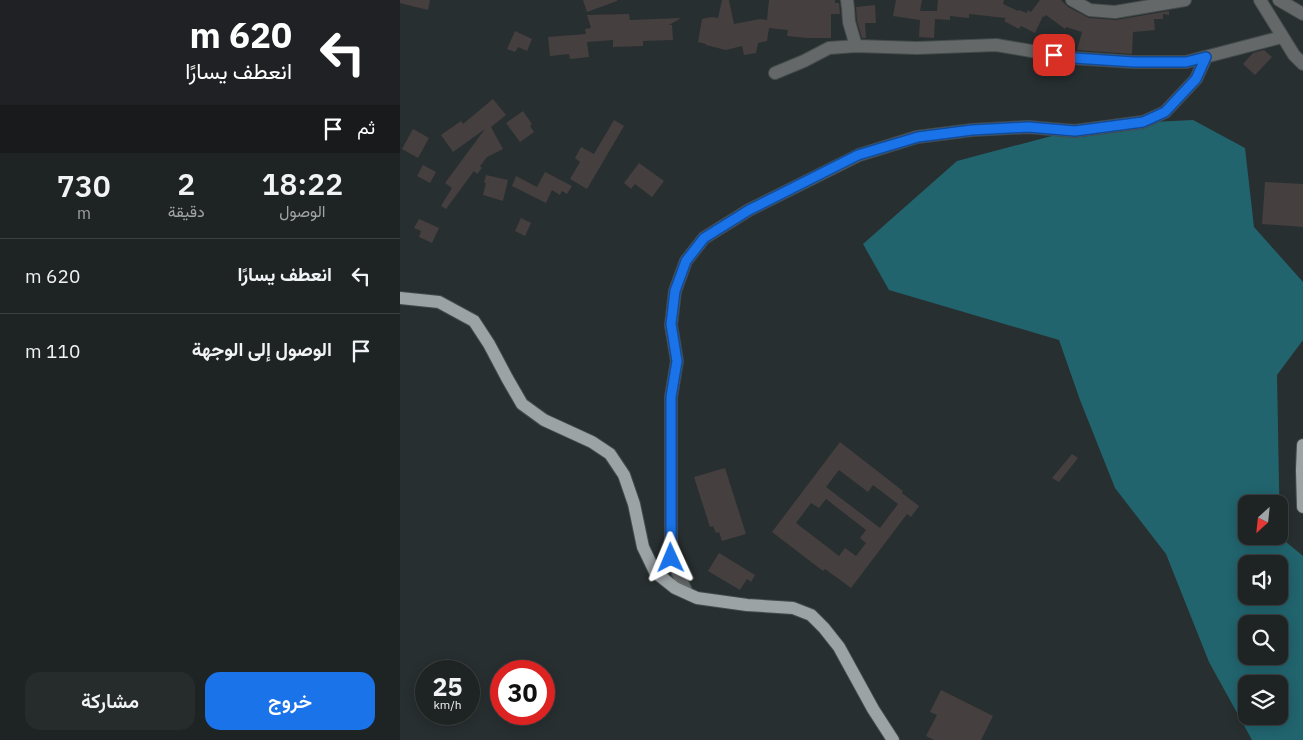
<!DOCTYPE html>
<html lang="ar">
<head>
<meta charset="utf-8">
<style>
  body { margin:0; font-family:"IBM Plex Sans",Vazirmatn,sans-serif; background:#262b2c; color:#f1f3f6; direction:rtl; height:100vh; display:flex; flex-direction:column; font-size:19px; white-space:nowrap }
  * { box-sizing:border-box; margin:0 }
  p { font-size:16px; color:#a1a4a6 }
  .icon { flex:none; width:28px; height:28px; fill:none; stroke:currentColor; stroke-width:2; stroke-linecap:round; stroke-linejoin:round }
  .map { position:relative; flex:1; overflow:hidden; direction:ltr }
  .details { display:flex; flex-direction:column; background:#1e2324; width:400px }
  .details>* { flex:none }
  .top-card { background:#202124; color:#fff; overflow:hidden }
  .needle { width:32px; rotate:207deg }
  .tools { position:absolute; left:838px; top:495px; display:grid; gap:10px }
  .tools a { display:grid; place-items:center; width:50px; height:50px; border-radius:10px; background:#1e2324; box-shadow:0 2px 12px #0003,0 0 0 1px #3c4041; font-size:25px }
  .speed { position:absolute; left:15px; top:660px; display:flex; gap:10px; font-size:25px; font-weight:700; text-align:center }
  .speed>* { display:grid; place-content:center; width:65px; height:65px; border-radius:50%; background:#1e2324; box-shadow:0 2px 12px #0003,0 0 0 1px #3c4041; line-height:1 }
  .speed small { font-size:12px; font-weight:400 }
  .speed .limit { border:8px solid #d22; background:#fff; color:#111 }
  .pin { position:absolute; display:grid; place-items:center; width:42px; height:42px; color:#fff; margin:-21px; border-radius:10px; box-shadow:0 2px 8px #0006 }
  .me { position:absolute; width:55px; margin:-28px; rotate:359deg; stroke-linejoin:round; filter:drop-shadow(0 0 4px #0008) }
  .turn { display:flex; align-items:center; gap:18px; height:105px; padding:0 25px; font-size:22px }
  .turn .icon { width:65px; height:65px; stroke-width:2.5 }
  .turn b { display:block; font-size:35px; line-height:42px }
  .then { display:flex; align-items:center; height:48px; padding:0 25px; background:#0003; gap:10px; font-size:19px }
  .eta { display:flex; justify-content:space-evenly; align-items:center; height:85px; text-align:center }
  .eta b { font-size:30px; font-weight:600; line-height:35px }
  .button { display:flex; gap:10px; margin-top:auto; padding:10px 25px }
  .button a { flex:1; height:58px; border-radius:15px; background:#1a73e8; color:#fff; font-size:20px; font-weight:600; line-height:58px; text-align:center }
  .button a+a { background:#262b2c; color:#f1f3f6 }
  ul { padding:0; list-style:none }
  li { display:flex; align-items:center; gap:15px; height:75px; padding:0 25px; border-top:1px solid #3c4041 }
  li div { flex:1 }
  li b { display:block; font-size:19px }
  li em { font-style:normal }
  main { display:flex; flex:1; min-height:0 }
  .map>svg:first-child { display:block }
  .forest { fill:#21646e; fill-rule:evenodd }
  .building { fill:#463f3f; fill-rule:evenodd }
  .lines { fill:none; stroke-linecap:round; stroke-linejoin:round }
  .minor-casing { stroke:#444b4c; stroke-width:14 }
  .major-casing { stroke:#444b4c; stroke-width:14 }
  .minor { stroke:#656869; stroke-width:12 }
  .major { stroke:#9ca3a4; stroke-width:12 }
  .route-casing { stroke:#114b97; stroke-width:12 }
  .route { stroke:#1a73e8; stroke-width:9 }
</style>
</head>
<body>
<main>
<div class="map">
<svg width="903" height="740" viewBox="0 0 903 740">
  <rect width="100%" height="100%" fill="#282f30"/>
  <path class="forest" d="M793,120L845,148L854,227L903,282V340L877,375L880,537L903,556V740H852L809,662L766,554L715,488L680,400L659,340L489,290L463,244L557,161L693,125ZM846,504H879V536H846ZM846,564H879V596H846ZM846,624H879V656H846ZM846,684H879V716H846Z"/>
  <path class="building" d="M0,0H30L28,10L0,3Z
    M183,0H217V1L187,12Z
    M322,0H329L334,24L360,19L367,20L369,0H435V3H439L440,14H431V38H408L387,36L388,30L369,28L367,41L358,43L356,53L344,55L342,46L326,50L306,45V44L298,42L302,19L312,17L318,18Z
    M496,0H522L520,11H537L538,0H604L603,4L618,11L619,10L627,13L628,10L631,12L640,0H661L668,7L689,18L716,20L769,11V15L763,14V19H754L755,30L733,32L732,54L677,50L682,32L666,27L665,29L646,15L644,17L643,16L635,33L621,26L619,29L604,21L606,18L569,14V18L550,16V20L535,19L534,38L519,37L520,20L493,16Z
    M475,5L476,23H465L466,38H462L457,21L456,7Z
    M229,14L230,20L281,18L269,25H272L273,40L243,41V46L213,47V40L187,42L189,57L170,59L169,54L150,56L148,37L186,34L185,29L191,28L187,15Z
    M115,31L132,39L127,51L118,47L115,52L107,49Z
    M864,50L872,57L855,75L843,64L853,53Z
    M93,99L106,115L91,127L103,149L87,157L80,166L82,168L77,174L74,171L46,209L41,206L52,188L45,183L85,129L53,152L41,135L61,121L63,124Z
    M123,111L132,124L130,126L134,132L120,142L106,123Z
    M214,120L224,126L187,189L170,179L180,162L175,158L181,147L194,154Z
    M13,129L29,138L18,158L2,149Z
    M239,163L264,181L252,197L235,184L231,189L224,183Z
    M23,165L36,172L30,183L17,176Z
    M145,172L172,186L167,194L162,191L160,195L152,190L146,203L112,186L116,176L137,187Z
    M86,175L108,180L103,201L83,195L86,183H84Z
    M865,182L903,184V227L862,224Z
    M121,218L131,223L125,236L115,231Z
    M19,219L39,228L32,243L19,237L21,231L14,228Z
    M440,442L503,491L502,493L519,506L511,517L507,514L451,588L425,569L423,571L372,532ZM439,470L468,492L473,485L498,504L480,528L426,487ZM426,499L466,530L460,538L466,543L456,556L445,548L439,556L396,523L411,503L419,508Z
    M672,454L678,458L659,482L652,478Z
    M325,468L346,534L322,541L319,532L316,533L313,526L310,527L294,477Z
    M319,553L355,575L351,582L347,579L340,590L308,571Z
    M541,690L593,716L581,740H534L526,736L537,715L530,712Z"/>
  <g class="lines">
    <defs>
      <path id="minor" d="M447,0L448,8L449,22L456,46
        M672,0L690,10L715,12L785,0
        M860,0L894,55L903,64
        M879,0L903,14
        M375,73L404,61L429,48L456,46L517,48L596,45L673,58L734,62H786L882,37
        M287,593L271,558V397L277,361L271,325L275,291L286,261L304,238L349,210L459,155L517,137L572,130L628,127L675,131L743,122L765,112L796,79L806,57"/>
      <path id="major" d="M0,298L39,302L74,321L89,344L107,378L122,404L144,420L192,442L210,454L224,475L234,504L243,547L255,572L275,588L297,598L347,605L393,608L411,615L424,628L439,647L473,709L493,740
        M903,445L902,470L903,507"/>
    </defs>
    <use href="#minor" class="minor-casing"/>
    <use href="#major" class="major-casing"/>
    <use href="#minor" class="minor"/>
    <use href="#major" class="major"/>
  </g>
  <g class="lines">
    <defs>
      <path id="route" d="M271,558V397L277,361L271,324L275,291L286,261L304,238L349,210L458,155L518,137L572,130L628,127L675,131L743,122L765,112L796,79L806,57L786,62H734L674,58L654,55"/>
    </defs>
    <use href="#route" class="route-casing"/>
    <use href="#route" class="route"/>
  </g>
</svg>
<div class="tools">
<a><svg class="needle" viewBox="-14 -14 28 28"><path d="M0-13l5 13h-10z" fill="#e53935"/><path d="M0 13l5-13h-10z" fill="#a1a4a6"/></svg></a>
<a><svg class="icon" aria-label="sound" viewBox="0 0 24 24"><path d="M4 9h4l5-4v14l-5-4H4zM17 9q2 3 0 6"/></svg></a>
<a><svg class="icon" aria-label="search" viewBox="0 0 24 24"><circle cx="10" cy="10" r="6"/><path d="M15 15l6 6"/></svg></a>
<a><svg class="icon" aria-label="layers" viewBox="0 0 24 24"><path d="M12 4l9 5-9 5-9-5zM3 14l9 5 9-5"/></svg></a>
</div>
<div class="speed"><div>25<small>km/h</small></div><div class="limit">30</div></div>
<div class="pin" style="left:654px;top:55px;background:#d93025"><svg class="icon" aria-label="arrive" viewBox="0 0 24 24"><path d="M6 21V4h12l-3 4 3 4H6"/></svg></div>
<svg class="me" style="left:271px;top:558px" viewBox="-20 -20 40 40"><path d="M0-17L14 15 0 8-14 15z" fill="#1a73e8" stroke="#fff" stroke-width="4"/></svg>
</div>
<section class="details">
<div class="top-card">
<div class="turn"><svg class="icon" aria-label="left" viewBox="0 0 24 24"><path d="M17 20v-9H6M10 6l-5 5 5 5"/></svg><div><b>620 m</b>انعطف يسارًا</div></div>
<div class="then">ثم<svg class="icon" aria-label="arrive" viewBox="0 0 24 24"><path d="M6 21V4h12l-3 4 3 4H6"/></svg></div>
</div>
<div class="eta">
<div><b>18:22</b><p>الوصول</p></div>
<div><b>2</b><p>دقيقة</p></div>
<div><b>730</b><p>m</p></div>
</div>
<ul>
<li><svg class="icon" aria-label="left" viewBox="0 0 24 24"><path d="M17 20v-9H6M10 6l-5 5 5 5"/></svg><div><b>انعطف يسارًا</b></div><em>620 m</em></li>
<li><svg class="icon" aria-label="arrive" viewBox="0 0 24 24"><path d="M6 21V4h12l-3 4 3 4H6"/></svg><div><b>الوصول إلى الوجهة</b></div><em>110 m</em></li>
</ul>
<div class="button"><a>خروج</a><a>مشاركة</a></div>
</section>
</main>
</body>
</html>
